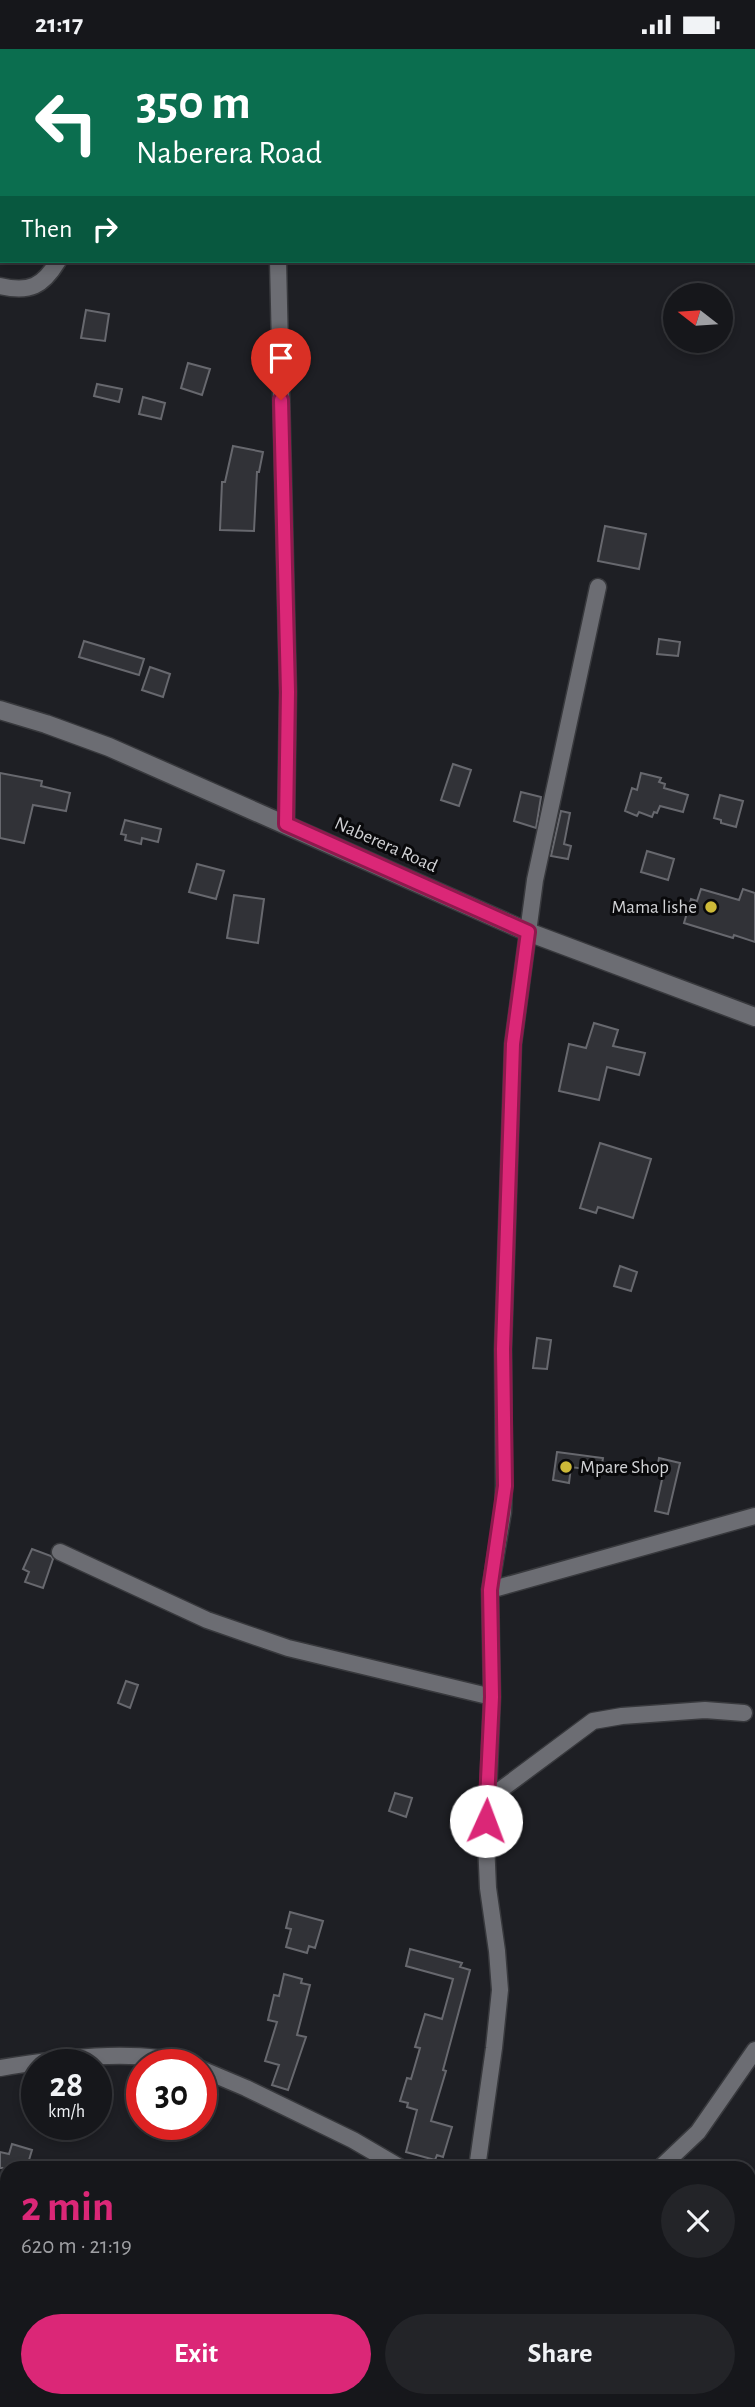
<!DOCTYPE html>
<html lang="en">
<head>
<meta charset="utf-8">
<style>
  body { margin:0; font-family:"Alegreya Sans",sans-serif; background:#232428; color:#f1f3f6; height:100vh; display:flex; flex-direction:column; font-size:26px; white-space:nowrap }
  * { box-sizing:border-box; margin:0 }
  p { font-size:23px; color:#9e9fa3 }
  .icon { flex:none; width:38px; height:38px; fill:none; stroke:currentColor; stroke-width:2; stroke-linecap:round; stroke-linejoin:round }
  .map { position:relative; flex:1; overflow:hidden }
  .sheet { position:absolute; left:0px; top:2112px; width:756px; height:247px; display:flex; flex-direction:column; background:#16171b; border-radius:21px 21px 0 0; box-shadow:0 4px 10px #0003,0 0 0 2px #35363a }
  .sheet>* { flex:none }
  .top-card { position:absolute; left:0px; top:0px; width:756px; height:214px; box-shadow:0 4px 10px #0003,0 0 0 2px #35363a; background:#0b6e4f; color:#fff; overflow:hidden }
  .needle { width:46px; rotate:287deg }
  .buttons { position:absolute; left:663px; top:234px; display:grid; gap:14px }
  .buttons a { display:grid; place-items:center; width:70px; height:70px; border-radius:50%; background:#16171b; box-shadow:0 4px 10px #0003,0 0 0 2px #35363a; font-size:35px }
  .speed { position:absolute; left:21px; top:2000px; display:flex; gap:14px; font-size:35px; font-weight:700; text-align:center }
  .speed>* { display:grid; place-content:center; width:91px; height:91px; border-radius:50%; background:#16171b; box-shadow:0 4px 10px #0003,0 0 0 2px #35363a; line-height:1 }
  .speed small { font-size:18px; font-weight:400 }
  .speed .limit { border:10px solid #d22; background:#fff; color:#111 }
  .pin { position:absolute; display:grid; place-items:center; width:60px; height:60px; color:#fff; margin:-72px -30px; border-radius:50% 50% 50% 0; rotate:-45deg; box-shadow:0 0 7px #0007 }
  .pin .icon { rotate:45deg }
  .me { position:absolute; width:77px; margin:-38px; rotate:2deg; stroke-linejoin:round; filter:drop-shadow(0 0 5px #0008) }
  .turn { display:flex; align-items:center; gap:24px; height:147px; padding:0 21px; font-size:32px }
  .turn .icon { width:91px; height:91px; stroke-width:2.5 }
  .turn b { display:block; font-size:49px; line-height:60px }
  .then { display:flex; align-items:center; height:66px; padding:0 21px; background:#0003; gap:14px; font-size:26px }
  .round { display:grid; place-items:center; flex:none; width:74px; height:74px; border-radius:37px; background:#232428 }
  .headline { display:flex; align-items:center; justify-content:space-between; height:119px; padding:0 21px }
  h1 { font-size:42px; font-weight:700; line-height:52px; color:#db2777 }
  .button { display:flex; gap:14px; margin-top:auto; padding:14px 21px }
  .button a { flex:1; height:80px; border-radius:42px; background:#db2777; color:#fff; font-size:28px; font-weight:700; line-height:80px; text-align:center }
  .button a+a { background:#232428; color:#f1f3f6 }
  .status { display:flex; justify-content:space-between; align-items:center; height:49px; padding:0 35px; background:#16171b; direction:ltr }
  .status svg { height:19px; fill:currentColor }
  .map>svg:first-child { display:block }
  .building { fill:#313237; stroke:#67686e; stroke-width:2 }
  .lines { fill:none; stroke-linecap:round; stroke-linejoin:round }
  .minor-casing { stroke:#38393d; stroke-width:19 }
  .tertiary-casing { stroke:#38393d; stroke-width:21 }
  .minor { stroke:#6c6d73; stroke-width:16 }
  .tertiary { stroke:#6c6d73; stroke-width:18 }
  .route-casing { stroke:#8e194d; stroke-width:18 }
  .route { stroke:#db2777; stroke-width:12 }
  .poi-dot { fill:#cdb938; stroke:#09090b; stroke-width:2.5 }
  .labels { text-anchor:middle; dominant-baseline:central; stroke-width:6; stroke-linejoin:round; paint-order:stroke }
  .street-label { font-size:19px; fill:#d1d2d5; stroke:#09090b }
  .poi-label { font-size:19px; fill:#d1d2d5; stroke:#09090b; text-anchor:end }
</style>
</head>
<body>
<div class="status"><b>21:17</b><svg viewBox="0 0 49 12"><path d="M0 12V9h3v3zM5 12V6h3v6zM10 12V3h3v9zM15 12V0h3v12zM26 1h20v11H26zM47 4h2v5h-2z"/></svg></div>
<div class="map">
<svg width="755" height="2358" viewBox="0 0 755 2358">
  <rect width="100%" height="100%" fill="#1e1f24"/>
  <path class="building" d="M86,261L109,265L105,292L81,289Z
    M188,314L210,320L202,346L181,339Z
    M97,335L122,340L119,353L94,347Z
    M143,348L165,354L161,370L139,365Z
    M233,397L263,403L259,423H257L254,482L220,481L222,433H225Z
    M605,477L646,485L639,520L598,512Z
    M659,590L680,593L678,607L657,605Z
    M84,592L144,610L139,626L79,608Z
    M150,618L170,625L163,648L142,641Z
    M453,715L471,721L459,757L441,751Z
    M0,724L42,732L41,737L70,744L66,762L33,756L24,794L0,789Z
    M641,724L661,729L659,733L665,735L664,739L688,746L683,763L660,757L657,764L654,763L652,768L639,763L637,767L625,762L632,739L637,741Z
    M521,743L541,748L536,779L514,772Z
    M720,746L743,752L736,778L721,774V771L714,769Z
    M561,762L570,764L564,795L571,797L568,810L551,807Z
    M125,771L161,780L158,793L142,789L141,795L125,791L126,786L121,785Z
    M647,802L674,810L668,831L641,823Z
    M197,815L224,822L216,850L189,843Z
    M701,840L739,851L743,840L755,844V893L734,886L733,889L684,874L691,850L697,852Z
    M234,846L264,850L258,894L227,889Z
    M594,974L618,981L613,997L645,1004L639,1026L607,1018L599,1051L559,1042L569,995L586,999Z
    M600,1094L651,1110L633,1169L598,1158L596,1164L580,1159Z
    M620,1217L637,1223L631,1242L614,1237Z
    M537,1289L551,1291L547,1320L533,1319Z
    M557,1403L603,1409L601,1422L571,1418L569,1434L553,1431Z
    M659,1409L680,1414L668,1465L655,1462L663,1426L656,1425Z
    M32,1500L51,1507L53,1510L43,1539L25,1533L29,1523L23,1520Z
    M126,1632L138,1636L130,1659L118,1654Z
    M395,1744L412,1749L406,1768L389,1762Z
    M290,1863L323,1872L315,1899L309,1897L307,1904L286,1898L291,1880L286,1879Z
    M410,1900L462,1914L460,1918L470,1921L443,2021L446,2022L431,2072L452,2078L443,2108L437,2106L435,2111L406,2103L417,2061L407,2058L408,2054L400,2052L407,2029L411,2030L420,1999L415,1998L425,1965L442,1970L453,1930L406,1917Z
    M284,1925L302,1930L301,1934L310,1936L297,1986L306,1988L288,2041L272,2036L279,2016L265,2012L277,1973L268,1971L274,1946L279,1947Z
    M12,2095L32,2101L29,2111L44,2116L43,2119H0V2103L9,2105Z"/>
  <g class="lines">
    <defs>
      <path id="minor" d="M273,0V2
        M122,2V0
        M278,212L288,643L286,775
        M0,237C30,244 43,237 58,212
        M60,1503L207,1571L288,1599L492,1648
        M490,1541L755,1467
        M487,1751L593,1672L622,1667L705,1661L744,1664
        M0,2019C54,2010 137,1998 189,2016
        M201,2020L246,2039L353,2091L401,2119
        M477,2119L494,1999L500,1941L497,1902L488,1839L486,1793L492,1648L490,1541L503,1463L504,1437L503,1300L513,995L535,831L598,538
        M660,2119L698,2083L755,2001
        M749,2340L755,2342"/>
      <path id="tertiary" d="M0,661L46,675L109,698L528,883L755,968"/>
    </defs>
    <use href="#minor" class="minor-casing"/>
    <use href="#tertiary" class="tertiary-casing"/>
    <use href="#minor" class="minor"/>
    <use href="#tertiary" class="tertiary"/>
  </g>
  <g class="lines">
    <defs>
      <path id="route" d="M281,351L288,643L286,775L528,883L513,995L503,1300L505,1437L490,1541L492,1648L486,1772"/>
    </defs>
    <use href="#route" class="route-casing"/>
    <use href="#route" class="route"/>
  </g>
  <g class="poi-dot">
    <circle cx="711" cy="858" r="7"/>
    <circle cx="566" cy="1418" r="7"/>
  </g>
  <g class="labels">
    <g class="street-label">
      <text transform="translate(386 796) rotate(24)">Naberera Road</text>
    </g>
    <g class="poi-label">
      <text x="697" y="858">Mama lishe</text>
      <text x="580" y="1418" text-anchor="start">Mpare Shop</text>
    </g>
  </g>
</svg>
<div class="buttons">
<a><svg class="needle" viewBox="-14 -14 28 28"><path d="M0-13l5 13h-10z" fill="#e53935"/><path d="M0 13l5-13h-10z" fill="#9e9fa3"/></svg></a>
</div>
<div class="speed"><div>28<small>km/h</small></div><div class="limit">30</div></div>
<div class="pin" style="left:281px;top:351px;background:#d93025"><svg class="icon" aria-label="arrive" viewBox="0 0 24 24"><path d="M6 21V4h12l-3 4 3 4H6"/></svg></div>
<svg class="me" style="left:486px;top:1772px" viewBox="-20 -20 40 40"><circle r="19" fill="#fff"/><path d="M0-13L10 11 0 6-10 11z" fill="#db2777"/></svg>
<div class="top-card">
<div class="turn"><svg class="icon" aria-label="left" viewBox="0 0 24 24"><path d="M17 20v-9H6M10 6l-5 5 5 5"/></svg><div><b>350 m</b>Naberera Road</div></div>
<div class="then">Then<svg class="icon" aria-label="right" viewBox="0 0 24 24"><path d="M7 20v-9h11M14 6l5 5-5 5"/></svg></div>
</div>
<section class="sheet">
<div class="headline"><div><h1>2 min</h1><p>620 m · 21:19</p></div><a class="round"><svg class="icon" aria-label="close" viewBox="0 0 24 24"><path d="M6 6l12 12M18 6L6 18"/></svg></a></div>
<div class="button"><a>Exit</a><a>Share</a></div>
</section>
</div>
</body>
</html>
